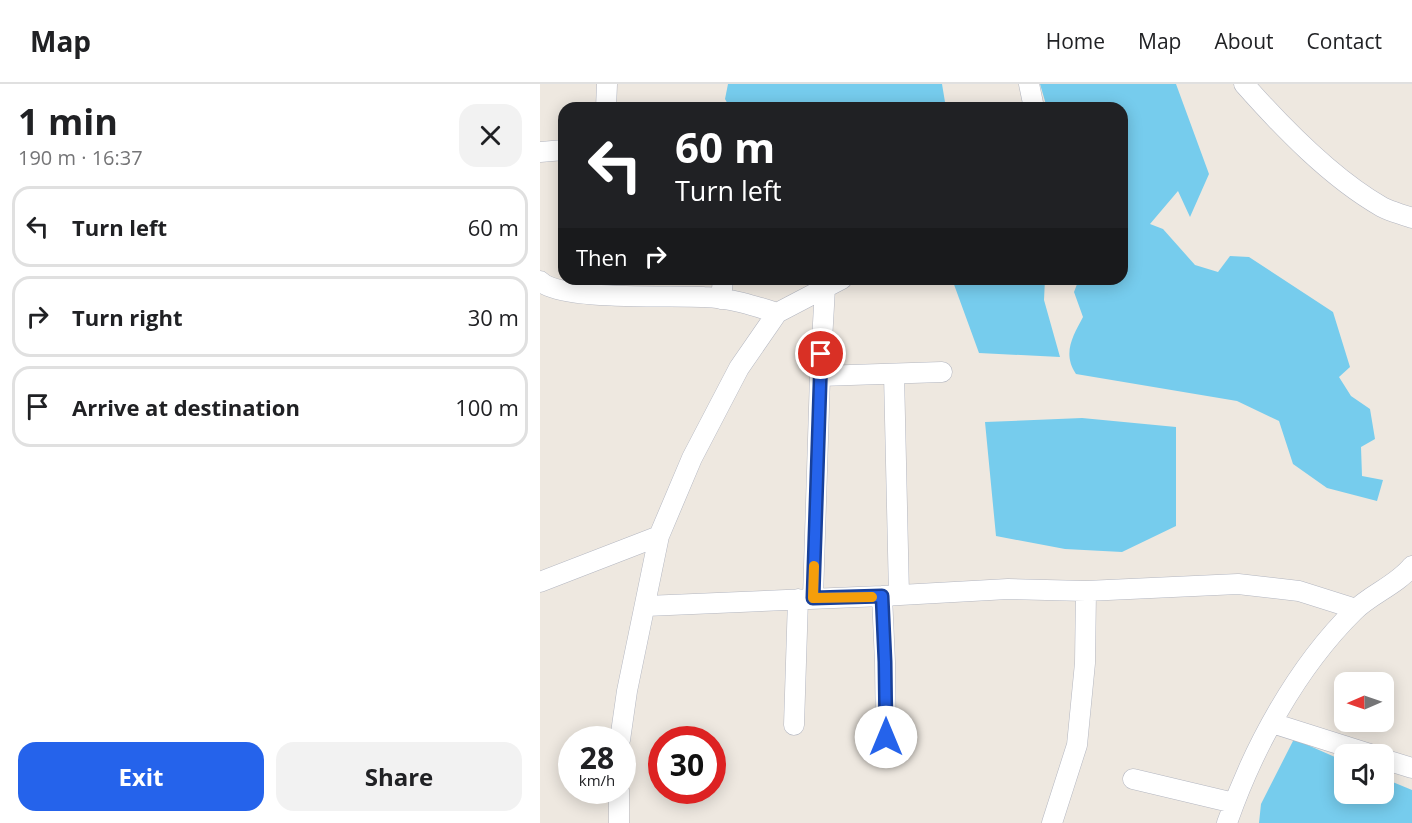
<!DOCTYPE html>
<html lang="en">
<head>
<meta charset="utf-8">
<style>
  body { margin:0; font-family:"Open Sans",sans-serif; background:#f2f2f2; color:#202124; height:100vh; display:flex; flex-direction:column; font-size:22px; white-space:nowrap }
  * { box-sizing:border-box; margin:0 }
  p { font-size:20px; color:#757577 }
  .icon { flex:none; width:33px; height:33px; fill:none; stroke:currentColor; stroke-width:2; stroke-linecap:round; stroke-linejoin:round }
  .map { position:relative; flex:1; overflow:hidden }
  .sheet { display:flex; flex-direction:column; background:#fff; width:540px }
  .sheet>* { flex:none }
  .banner { position:absolute; left:18px; top:18px; width:570px; height:183px; border-radius:18px; box-shadow:0 3px 15px #0003; background:#202124; color:#fff; overflow:hidden }
  .needle { width:39px; rotate:268deg }
  .fabs { position:absolute; left:794px; top:588px; display:grid; gap:12px }
  .fabs a { display:grid; place-items:center; width:60px; height:60px; border-radius:12px; background:#fff; box-shadow:0 3px 15px #0003; font-size:30px }
  .speed { position:absolute; left:18px; top:642px; display:flex; gap:12px; font-size:30px; font-weight:700; text-align:center }
  .speed>* { display:grid; place-content:center; width:78px; height:78px; border-radius:50%; background:#fff; box-shadow:0 3px 15px #0003; line-height:1 }
  .speed small { font-size:15px; font-weight:400 }
  .speed .limit { border:9px solid #d22; background:#fff; color:#111 }
  .pin { position:absolute; display:grid; place-items:center; width:51px; height:51px; color:#fff; margin:-26px; border:3px solid #fff; border-radius:50%; box-shadow:0 2px 6px #0007 }
  .me { position:absolute; width:66px; margin:-33px; rotate:0deg; stroke-linejoin:round; filter:drop-shadow(0 0 4px #0008) }
  .turn { display:flex; align-items:center; gap:21px; height:126px; padding:0 18px; font-size:27px }
  .turn .icon { width:78px; height:78px; stroke-width:2.5 }
  .turn b { display:block; font-size:42px; line-height:51px }
  .then { display:flex; align-items:center; height:57px; padding:0 18px; background:#0003; gap:12px; font-size:22px }
  .round { display:grid; place-items:center; flex:none; width:63px; height:63px; border-radius:18px; background:#f2f2f2 }
  .summary { display:flex; align-items:center; justify-content:space-between; height:102px; padding:0 18px }
  h1 { font-size:36px; font-weight:700; line-height:45px }
  .button { display:flex; gap:12px; margin-top:auto; padding:12px 18px }
  .button a { flex:1; height:69px; border-radius:18px; background:#2563eb; color:#fff; font-size:24px; font-weight:700; line-height:69px; text-align:center }
  .button a+a { background:#f2f2f2; color:#202124 }
  ul { padding:0; list-style:none }
  li { display:flex; align-items:center; gap:18px; height:81px; margin:0 12px 9px; padding:0 6px; border:3px solid #e0e0e0; border-radius:18px }
  li div { flex:1 }
  li b { display:block; font-size:22px }
  li em { font-style:normal }
  header { display:flex; align-items:center; gap:36px; box-sizing:border-box; height:84px; padding:0 30px; background:#fff; border-bottom:2px solid #e0e0e0 }
  header strong { font-size:28px }
  nav { display:flex; gap:33px; margin-inline-start:auto; font-size:21px }
  main { display:flex; flex:1; min-height:0 }
  .map>svg:first-child { display:block }
  .water { fill:#76cced }
  .lines { fill:none; stroke-linecap:round; stroke-linejoin:round }
  .minor-casing { stroke:#b3b6c0; stroke-width:21 }
  .minor { stroke:#fff; stroke-width:20 }
  .route-casing { stroke:#184099; stroke-width:15 }
  .route { stroke:#2563eb; stroke-width:10 }
  .slow { stroke:#f59e0b; stroke-width:10 }
</style>
</head>
<body>
<header>
<strong>Map</strong>
<nav><a>Home</a><a>Map</a><a>About</a><a>Contact</a></nav>
</header>
<main>
<section class="sheet">
<div class="summary"><div><h1>1 min</h1><p>190 m · 16:37</p></div><a class="round"><svg class="icon" aria-label="close" viewBox="0 0 24 24"><path d="M6 6l12 12M18 6L6 18"/></svg></a></div>
<ul>
<li><svg class="icon" aria-label="left" viewBox="0 0 24 24"><path d="M17 20v-9H6M10 6l-5 5 5 5"/></svg><div><b>Turn left</b></div><em>60 m</em></li>
<li><svg class="icon" aria-label="right" viewBox="0 0 24 24"><path d="M7 20v-9h11M14 6l5 5-5 5"/></svg><div><b>Turn right</b></div><em>30 m</em></li>
<li><svg class="icon" aria-label="arrive" viewBox="0 0 24 24"><path d="M6 21V4h12l-3 4 3 4H6"/></svg><div><b>Arrive at destination</b></div><em>100 m</em></li>
</ul>
<div class="button"><a>Exit</a><a>Share</a></div>
</section>
<div class="map">
<svg width="872" height="739" viewBox="0 0 872 739">
  <rect width="100%" height="100%" fill="#eee8e0"/>
  <path class="water" d="M188,0H402L406,24H190L185,15Z
    M500,0H636L669,90L650,133L638,107L610,140L623,145L655,181L678,188L690,172L709,173L793,228L810,283L799,293L811,312L830,325L835,355L821,363L822,392L843,396L837,417L787,404L753,380L739,337L697,317L536,290C522,269 533,252 543,233L534,208L539,195H582V24H507Z
    M412,195H505L504,216L520,273L439,269Z
    M542,334L636,343V442L582,468L525,465L456,452L445,338Z
    M754,655L804,677V710H843V694L872,706V739H719L721,720Z"/>
  <g class="lines">
    <defs>
      <path id="minor" d="M489,0L494,24
        M704,0C742,43 791,94 842,123C851,128 862,130 872,134
        M66,24L67,0
        M0,68L24,66
        M0,197C19,217 133,211 164,213C190,214 212,221 237,229
        M181,215L183,195
        M354,290L359,511
        M280,292L402,288
        M0,498L119,452
        M546,507L698,500L759,507L816,525
        M342,512L345,578L346,653
        M273,514L280,292L285,204
        M106,522L342,512L468,505L546,507L545,579L537,661L512,739
        M732,639L830,670
        M254,641L258,515
        M80,656L87,607L119,452L152,374L199,284L237,229L302,195
        M843,675L872,684
        M593,695L694,719
        M79,739V706
        M687,739C713,664 757,583 814,527C831,510 857,501 872,482"/>
    </defs>
    <use href="#minor" class="minor-casing"/>
    <use href="#minor" class="minor"/>
  </g>
  <g class="lines">
    <defs>
      <path id="route" d="M281,270L273,514L342,512L345,578L346,653"/>
    </defs>
    <use href="#route" class="route-casing"/>
    <use href="#route" class="route"/>
    <path class="slow" d="M274,482L273,514L332,513"/>
  </g>
</svg>
<div class="fabs">
<a><svg class="needle" viewBox="-14 -14 28 28"><path d="M0-13l5 13h-10z" fill="#e53935"/><path d="M0 13l5-13h-10z" fill="#757577"/></svg></a>
<a><svg class="icon" aria-label="sound" viewBox="0 0 24 24"><path d="M4 9h4l5-4v14l-5-4H4zM17 9q2 3 0 6"/></svg></a>
</div>
<div class="speed"><div>28<small>km/h</small></div><div class="limit">30</div></div>
<div class="pin" style="left:281px;top:270px;background:#d93025"><svg class="icon" aria-label="arrive" viewBox="0 0 24 24"><path d="M6 21V4h12l-3 4 3 4H6"/></svg></div>
<svg class="me" style="left:346px;top:653px" viewBox="-20 -20 40 40"><circle r="19" fill="#fff"/><path d="M0-13L10 11 0 6-10 11z" fill="#2563eb"/></svg>
<div class="banner">
<div class="turn"><svg class="icon" aria-label="left" viewBox="0 0 24 24"><path d="M17 20v-9H6M10 6l-5 5 5 5"/></svg><div><b>60 m</b>Turn left</div></div>
<div class="then">Then<svg class="icon" aria-label="right" viewBox="0 0 24 24"><path d="M7 20v-9h11M14 6l5 5-5 5"/></svg></div>
</div>
</div>
</main>
</body>
</html>
